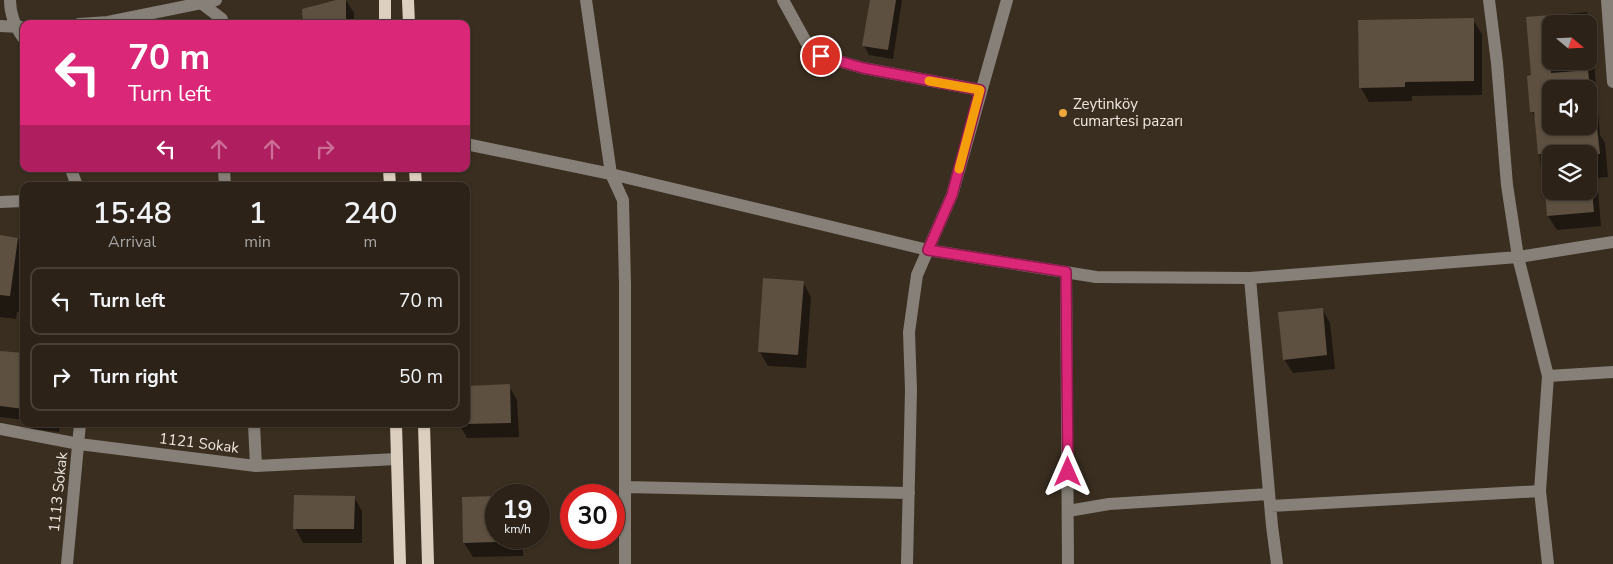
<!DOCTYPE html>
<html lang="en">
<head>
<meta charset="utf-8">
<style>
  body { margin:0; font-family:"Nunito Sans",sans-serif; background:#342a21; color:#f1f3f6; height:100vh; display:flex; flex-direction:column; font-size:19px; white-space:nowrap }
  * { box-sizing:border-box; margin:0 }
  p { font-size:16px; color:#a6a4a2 }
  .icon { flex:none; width:28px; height:28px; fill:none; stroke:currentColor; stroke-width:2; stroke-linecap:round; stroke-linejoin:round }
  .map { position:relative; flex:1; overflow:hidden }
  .details { position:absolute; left:20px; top:182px; width:450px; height:245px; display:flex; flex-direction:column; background:#2c2218; border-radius:10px; box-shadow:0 1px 4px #0004,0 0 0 1px #483f37 }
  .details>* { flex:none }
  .banner { position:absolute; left:20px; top:20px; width:450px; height:152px; border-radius:10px; box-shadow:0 1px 4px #0004,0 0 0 1px #483f37; background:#db2777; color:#fff; overflow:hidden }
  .needle { width:32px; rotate:109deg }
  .fabs { position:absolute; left:1542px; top:15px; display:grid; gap:10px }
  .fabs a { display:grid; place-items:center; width:55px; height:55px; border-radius:10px; background:#2c2218; box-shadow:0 1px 4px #0004,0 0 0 1px #483f37; font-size:25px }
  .speed { position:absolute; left:485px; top:484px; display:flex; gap:10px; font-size:25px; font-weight:700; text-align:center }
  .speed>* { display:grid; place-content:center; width:65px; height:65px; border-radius:50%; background:#2c2218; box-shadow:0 1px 4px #0004,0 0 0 1px #483f37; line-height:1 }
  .speed small { font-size:12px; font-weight:400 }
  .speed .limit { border:8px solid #d22; background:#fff; color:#111 }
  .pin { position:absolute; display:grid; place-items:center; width:42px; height:42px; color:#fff; margin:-21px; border:2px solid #fff; border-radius:50%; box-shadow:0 1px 5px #0007 }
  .me { position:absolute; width:55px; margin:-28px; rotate:0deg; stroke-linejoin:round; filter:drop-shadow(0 0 4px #0008) }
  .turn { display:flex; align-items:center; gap:18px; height:105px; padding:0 25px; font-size:22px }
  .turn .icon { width:65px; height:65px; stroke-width:2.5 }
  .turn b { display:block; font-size:35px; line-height:42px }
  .lanes { display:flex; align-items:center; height:48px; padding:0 25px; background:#0003; justify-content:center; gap:25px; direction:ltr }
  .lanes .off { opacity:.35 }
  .eta { display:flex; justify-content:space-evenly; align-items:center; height:85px; text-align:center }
  .eta b { font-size:30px; font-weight:600; line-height:35px }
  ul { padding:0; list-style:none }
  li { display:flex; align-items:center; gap:15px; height:68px; margin:0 10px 8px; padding:0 15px; border:2px solid #483f37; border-radius:10px }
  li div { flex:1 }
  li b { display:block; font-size:19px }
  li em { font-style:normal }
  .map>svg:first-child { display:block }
  .shadow { fill:#0007; fill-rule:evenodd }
  .building { fill:#5d5040 }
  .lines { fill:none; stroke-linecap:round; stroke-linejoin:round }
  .minor { stroke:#868078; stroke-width:12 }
  .major { stroke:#dccfbf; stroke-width:12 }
  .route-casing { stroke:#8e194d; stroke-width:12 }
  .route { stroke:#db2777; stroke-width:9 }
  .slow { stroke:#f59e0b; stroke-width:9 }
  .poi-dot { fill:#efa73d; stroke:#3a2e20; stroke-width:2 }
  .labels { text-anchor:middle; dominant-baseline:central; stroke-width:4; stroke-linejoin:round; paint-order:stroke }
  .poi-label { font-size:15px; fill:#efe7de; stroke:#3a2e20; text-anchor:start }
  .street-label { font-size:15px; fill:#efe7de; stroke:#3a2e20 }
</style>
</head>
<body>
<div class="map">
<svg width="1613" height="564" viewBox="0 0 1613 564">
  <rect width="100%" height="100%" fill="#3a2e20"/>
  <path class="shadow" d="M341,0H346L354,13V24H304Z
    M871,0H902L893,59L869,55L864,45Z
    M1587,12L1595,27L1598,62H1594L1600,135L1605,143L1608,177L1597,178L1601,226L1557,230L1548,216L1545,177L1541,169L1536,120L1532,111L1533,76L1527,18ZM1551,24H1589V61H1551ZM1551,89H1589V126H1551ZM1551,154H1589V191H1551Z
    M1473,20L1482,34V95L1412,96V101L1369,102L1361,88L1359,22Z
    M0,237L24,240V313L17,312L16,319L0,317Z
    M803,282L811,297L806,368L768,366L760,352Z
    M1322,309L1330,323L1335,369L1293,373L1284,359Z
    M0,352L24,366V420L0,417Z
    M509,386L517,400L519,437L467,438L459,424H466Z
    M28,424H60L59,432L31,429Z
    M354,497L362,511V543H303L295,528Z
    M496,497V538H523V556L473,557L464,543L463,498Z"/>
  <path class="building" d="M336,0H346V24H303L302,9Z
    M870,0H896L888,50L862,46Z
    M1551,15V73L1588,70L1590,89H1551V132L1597,127L1600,154H1538L1534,112H1530L1527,76L1531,75L1526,17Z
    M1474,18V81L1405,82V87L1359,88L1358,20Z
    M1545,191H1592L1594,212L1547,216Z
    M0,235L18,238L10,296L0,295Z
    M763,278L804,281L798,355L758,352Z
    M1323,308L1327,355L1283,360L1278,312Z
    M0,351L24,353V409L0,406Z
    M510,384L511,423L466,424V386Z
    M294,495L355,496L354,529H293Z
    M496,496V542L463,543L462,497Z"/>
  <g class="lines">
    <path class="minor" d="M10,0C10,15 15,27 24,39
      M199,0L201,3L222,19V24
      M586,0L611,174L623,200L625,284V564
      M783,0L806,42L821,56L863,68L980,90
      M1607,0L1613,82
      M79,24L108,22L216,0
      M0,26L21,27
      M466,144L611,174L928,250L1096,277L1250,278L1518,257L1507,185L1497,63L1489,0
      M71,169L77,186
      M224,169L225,186
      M0,202L24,201
      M1613,242L1518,257L1548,376L1613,372
      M1066,272L1068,564
      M1250,278L1272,526L1277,564
      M254,424L256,466
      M0,429L79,444L256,466L397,459
      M625,487L909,493
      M1271,506L1540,491
      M1068,511L1109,504L1269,494
      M67,564L80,424
      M907,564L911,390L909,332L917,275L952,195L1007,0
      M1548,564L1540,491L1548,376"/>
    <path class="major" d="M385,0V24
      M408,0L409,24
      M389,169L390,186
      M415,169L416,186
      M396,424L400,564
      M424,424L428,564"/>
  </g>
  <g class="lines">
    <defs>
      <path id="route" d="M821,56L863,68L980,90L952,195L928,250L1066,272L1068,472"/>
    </defs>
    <use href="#route" class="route-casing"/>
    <use href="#route" class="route"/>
    <path class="slow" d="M929,81L980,90L959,169"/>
  </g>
  <circle class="poi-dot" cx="1063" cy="113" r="5"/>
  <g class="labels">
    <g class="poi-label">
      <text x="1073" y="104">Zeytinköy<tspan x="1073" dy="17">cumartesi pazarı</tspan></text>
    </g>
    <g class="street-label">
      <text transform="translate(199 443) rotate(7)">1121 Sokak</text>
      <text transform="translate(58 492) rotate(-84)">1113 Sokak</text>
    </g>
  </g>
</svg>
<div class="fabs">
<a><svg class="needle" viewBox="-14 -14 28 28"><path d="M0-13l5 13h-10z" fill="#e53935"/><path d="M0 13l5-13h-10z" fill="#a6a4a2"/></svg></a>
<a><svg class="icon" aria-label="sound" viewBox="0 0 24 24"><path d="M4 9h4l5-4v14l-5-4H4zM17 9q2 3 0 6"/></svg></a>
<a><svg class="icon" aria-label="layers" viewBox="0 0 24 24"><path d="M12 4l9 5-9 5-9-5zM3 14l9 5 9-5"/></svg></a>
</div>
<div class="speed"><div>19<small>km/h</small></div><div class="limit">30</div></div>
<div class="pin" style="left:821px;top:56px;background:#d93025"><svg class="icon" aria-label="arrive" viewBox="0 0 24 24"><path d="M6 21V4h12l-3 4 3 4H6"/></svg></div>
<svg class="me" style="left:1068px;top:472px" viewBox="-20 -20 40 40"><path d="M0-17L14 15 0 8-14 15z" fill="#db2777" stroke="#fff" stroke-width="4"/></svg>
<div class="banner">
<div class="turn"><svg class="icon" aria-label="left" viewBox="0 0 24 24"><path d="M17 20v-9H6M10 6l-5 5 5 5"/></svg><div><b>70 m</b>Turn left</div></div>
<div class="lanes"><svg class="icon" aria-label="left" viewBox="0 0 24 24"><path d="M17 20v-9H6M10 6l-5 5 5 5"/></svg><svg class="icon off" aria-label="ahead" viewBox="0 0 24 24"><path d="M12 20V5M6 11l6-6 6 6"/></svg><svg class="icon off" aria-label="ahead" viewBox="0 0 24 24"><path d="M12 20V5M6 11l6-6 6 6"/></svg><svg class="icon off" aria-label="right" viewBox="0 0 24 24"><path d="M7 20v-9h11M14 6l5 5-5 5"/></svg></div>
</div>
<section class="details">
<div class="eta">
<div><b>15:48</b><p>Arrival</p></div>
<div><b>1</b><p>min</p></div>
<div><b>240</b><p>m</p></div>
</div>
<ul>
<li><svg class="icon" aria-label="left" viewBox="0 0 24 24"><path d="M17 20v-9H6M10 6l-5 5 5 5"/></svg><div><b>Turn left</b></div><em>70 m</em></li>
<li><svg class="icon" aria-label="right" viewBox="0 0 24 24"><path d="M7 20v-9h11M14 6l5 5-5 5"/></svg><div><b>Turn right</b></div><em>50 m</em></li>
</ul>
</section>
</div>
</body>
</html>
